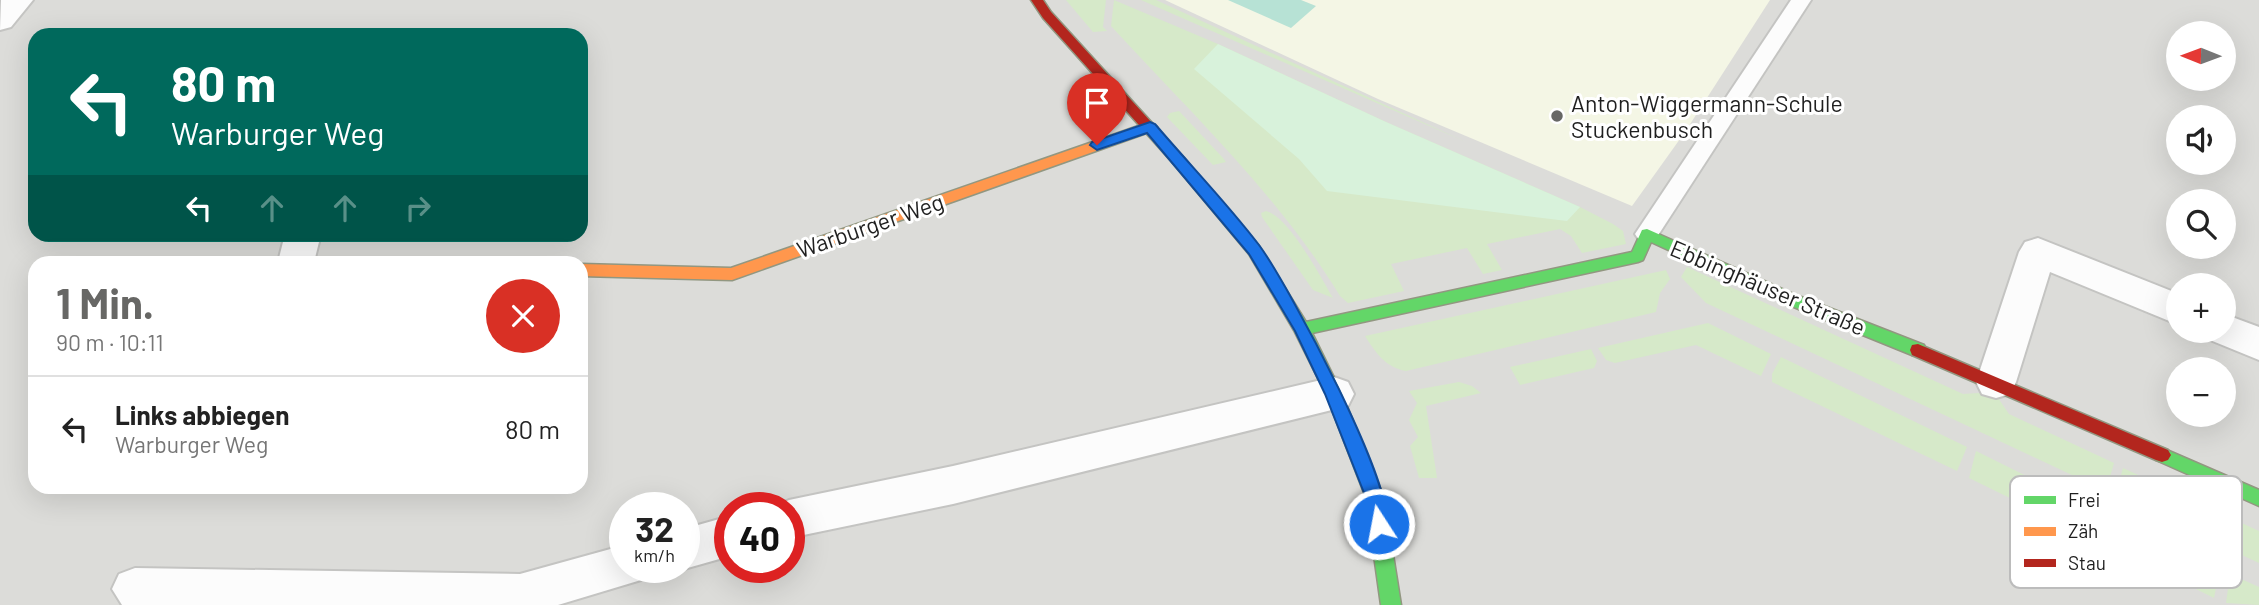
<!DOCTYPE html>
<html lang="de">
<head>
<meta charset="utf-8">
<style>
  body { margin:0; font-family:Barlow,sans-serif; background:#f6f6f6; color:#222; height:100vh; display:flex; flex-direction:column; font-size:26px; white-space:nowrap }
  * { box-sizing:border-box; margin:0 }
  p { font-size:23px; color:#767676 }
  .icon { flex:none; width:38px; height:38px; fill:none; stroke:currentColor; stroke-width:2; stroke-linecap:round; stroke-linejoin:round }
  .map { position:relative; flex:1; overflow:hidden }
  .sheet { position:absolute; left:28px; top:256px; width:560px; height:238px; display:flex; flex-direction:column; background:#fff; border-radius:21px; box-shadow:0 7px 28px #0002 }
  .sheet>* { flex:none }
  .top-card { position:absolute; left:28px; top:28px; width:560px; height:214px; border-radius:21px; box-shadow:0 7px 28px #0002; background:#00695c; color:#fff; overflow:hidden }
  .needle { width:46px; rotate:271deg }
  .fabs { position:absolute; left:2166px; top:21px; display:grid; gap:14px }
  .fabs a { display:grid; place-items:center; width:70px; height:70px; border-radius:50%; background:#fff; box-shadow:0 7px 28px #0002; font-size:35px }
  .speed { position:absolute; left:609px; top:492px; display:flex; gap:14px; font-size:35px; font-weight:700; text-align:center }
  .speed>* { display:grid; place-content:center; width:91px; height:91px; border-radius:50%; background:#fff; box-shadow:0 7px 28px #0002; line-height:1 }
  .speed small { font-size:18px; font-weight:400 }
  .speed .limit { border:10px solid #d22; background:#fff; color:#111 }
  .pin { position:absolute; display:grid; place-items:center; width:60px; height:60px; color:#fff; margin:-72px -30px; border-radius:50% 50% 50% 0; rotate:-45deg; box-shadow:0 0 7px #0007 }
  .pin .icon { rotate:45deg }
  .me { position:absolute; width:77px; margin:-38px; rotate:349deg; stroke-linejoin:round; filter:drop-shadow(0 0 5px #0008) }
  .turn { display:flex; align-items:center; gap:24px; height:147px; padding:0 28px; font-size:32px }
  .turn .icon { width:91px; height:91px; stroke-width:2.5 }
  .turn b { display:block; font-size:49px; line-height:60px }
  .lanes { display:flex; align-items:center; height:66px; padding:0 28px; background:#0003; justify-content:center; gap:35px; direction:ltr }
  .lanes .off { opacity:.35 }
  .round { display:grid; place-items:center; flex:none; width:74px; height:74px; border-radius:37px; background:#f6f6f6 }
  .head { display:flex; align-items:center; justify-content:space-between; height:119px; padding:0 28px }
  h1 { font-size:42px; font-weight:700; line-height:52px; color:#676765 }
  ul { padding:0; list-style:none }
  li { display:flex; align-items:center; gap:21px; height:105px; padding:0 28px; border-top:2px solid #e0e0e0 }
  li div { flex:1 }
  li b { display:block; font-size:26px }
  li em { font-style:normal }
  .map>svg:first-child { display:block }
  .residential { fill:#dcdcd9; fill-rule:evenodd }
  .education { fill:#f4f6e5 }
  .grass { fill:#d6e9c9 }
  .park { fill:#d8f2db }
  .pitch { fill:#b7e2d5 }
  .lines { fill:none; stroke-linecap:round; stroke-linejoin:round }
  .lane-casing { stroke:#c4c4c2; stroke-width:4 }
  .street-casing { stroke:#c4c4c2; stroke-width:4 }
  .fast-casing { stroke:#929781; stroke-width:3 }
  .slow-casing { stroke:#929781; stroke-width:3 }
  .jam-casing { stroke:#929781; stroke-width:3 }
  .lane { fill:#fcfcfc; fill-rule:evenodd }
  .street { fill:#fcfcfc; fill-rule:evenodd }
  .fast { fill:#63d668; fill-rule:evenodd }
  .slow { fill:#ff974d; fill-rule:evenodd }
  .jam { fill:#b3261e; fill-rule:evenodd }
  .route { fill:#1a73e8; stroke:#114b97; stroke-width:2 }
  .poi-dot { fill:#676765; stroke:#fff; stroke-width:2.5 }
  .labels { text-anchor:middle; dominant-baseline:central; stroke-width:6; stroke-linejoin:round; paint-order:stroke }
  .poi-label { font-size:23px; fill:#1f1f1f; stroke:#fff; text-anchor:start }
  .street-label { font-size:23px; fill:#1f1f1f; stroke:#fff }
  .key { fill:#fff; stroke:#bcbcbc; stroke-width:2 }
  .key-label { font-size:19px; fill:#1f1f1f }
</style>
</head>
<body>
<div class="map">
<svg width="2259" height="605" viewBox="0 0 2259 605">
  <rect width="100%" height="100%" fill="#edede8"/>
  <path class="residential" d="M0,0H2259V605H0ZM2179,33H2224V79H2179ZM35,35H581V234H35ZM2179,117H2224V163H2179ZM2179,201H2224V247H2179ZM35,262H581V486H35ZM2179,285H2224V331H2179ZM2179,369H2224V415H2179ZM625,508H684V567H625ZM730,508H789V567H730Z"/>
  <path class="education" d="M1165,0H1770L1685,132L1632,206L1378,99Z"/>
  <path class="grass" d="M1066,0H1106L1103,27L1107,31L1093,32Z
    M1114,0L1218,44L1386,122L1580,207L1613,224L1623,231L1626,244L1582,253L1571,236L1560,229L1487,244L1502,270L1483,274L1467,248L1391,264L1404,291L1348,303L1340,296C1279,196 1191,113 1111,26Z
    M1141,0H1156L1466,142Z
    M1179,111L1223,158L1226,162L1213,165L1167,117L1170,113Z
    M1266,211C1289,216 1321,278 1333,298L1313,290L1262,217L1261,213Z
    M1687,267L1963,394L1994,392L2009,414L2114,463L2106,491L1706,303L1681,277Z
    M1666,270L1670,279L1660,293L1656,312L1406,371C1385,367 1376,353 1365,336Z
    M1708,323L1771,354L1761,376L1696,345L1615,363L1606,360L1598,348Z
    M1591,349L1597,361L1594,368L1520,385L1510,367Z
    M1781,357L1967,447L1957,471L1772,382V374Z
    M1459,382L1472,386L1481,393L1426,406L1437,478H1419L1410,446L1418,437L1409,420L1417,403L1409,391Z
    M1976,451L2150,537L2143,563L1969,478Z
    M2123,468L2259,531V563L2115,496Z
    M2162,539L2220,568L2214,598L2158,570Z
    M2230,574L2259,587V605L2226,603Z"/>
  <path class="park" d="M1218,44L1386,122L1580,207L1567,221L1327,191L1299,159L1194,69Z"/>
  <path class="pitch" d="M1228,0H1301L1316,6L1291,28Z"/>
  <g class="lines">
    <defs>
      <path id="lane" d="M1791,0H1811L1655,240L1647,243L1639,240L1635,234Z"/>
      <path id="street" d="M1,0H33L11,27L0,30Z
        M285,234H321L314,262H278Z
        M2038,238L2179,294V325L2050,272L2016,382L2010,394L1996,398L1982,394L1976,382L2019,252L2025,242Z
        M2224,314L2259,327V360L2210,340L2205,331H2224Z
        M1334,377L1348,382L1354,394L1348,406L953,504L789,538V508H772L789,500L953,466Z
        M730,516V556L684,569L678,567H684V529Z
        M625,545V567H647L641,580L558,605H122L112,589L119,574L135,568L520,574Z"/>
      <path id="fast" d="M1178,155L1183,157L1259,246L1306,322L1632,252L1642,230L1647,229L1796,295L1924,345L1926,350L1924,355H1912L1784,303L1651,242L1643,260L1638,262L1312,333L1342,394L1384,498L1401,605H1381L1366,498L1326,394L1295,332L1249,254L1173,163L1171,160Z
        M2162,448L2259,490V506L2156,460L2153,455L2156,450Z"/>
      <path id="slow" d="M1150,122L1157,127L1155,130L732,280L581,276V264L731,268Z"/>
      <path id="jam" d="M1031,0H1043L1051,12L1183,157L1185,160L1183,163H1173L1043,18Z
        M1918,344L2168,450L2171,455L2168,460L2162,462L2156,460L1912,355L1910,350L1912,345Z"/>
    </defs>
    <use href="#lane" class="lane-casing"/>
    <use href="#street" class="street-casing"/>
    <use href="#fast" class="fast-casing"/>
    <use href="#slow" class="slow-casing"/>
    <use href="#jam" class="jam-casing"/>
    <use href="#lane" class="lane"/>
    <use href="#street" class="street"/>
    <use href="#fast" class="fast"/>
    <use href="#slow" class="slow"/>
    <use href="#jam" class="jam"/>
  </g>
  <path class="route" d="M1150,122L1155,124C1189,164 1227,203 1259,245C1286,281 1402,496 1385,530L1379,533L1373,530L1366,498L1325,394L1295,331L1249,254L1147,133L1097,150L1090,145L1092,142Z"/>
  <circle class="poi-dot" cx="1557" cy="116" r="7"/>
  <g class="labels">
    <g class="poi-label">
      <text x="1571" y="103">Anton-Wiggermann-Schule<tspan x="1571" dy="26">Stuckenbusch</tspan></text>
    </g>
    <g class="street-label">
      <text transform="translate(870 225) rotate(-19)">Warburger Weg</text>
      <text transform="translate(1768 287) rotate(23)">Ebbinghäuser Straße</text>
    </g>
  </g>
  <rect x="2010" y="476" width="232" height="112" rx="10" class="key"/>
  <rect x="2024" y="496" width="32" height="8" fill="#63d668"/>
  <rect x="2024" y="527" width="32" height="9" fill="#ff974d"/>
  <rect x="2024" y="559" width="32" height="8" fill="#b3261e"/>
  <g class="key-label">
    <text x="2068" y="507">Frei</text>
    <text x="2068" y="538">Zäh</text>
    <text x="2068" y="570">Stau</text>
  </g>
</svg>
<div class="fabs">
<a><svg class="needle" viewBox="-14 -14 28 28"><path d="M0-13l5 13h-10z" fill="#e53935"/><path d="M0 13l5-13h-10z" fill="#767676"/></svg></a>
<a><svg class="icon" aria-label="sound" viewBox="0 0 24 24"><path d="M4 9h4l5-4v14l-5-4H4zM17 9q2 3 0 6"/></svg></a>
<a><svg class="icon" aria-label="search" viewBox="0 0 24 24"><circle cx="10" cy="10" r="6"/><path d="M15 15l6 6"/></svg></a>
<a>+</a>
<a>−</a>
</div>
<div class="speed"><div>32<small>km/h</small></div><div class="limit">40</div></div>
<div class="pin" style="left:1097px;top:145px;background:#d93025"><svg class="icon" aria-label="arrive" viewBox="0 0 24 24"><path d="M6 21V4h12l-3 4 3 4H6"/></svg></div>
<svg class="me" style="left:1379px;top:524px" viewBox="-20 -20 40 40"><circle r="17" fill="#1a73e8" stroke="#fff" stroke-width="3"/><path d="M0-11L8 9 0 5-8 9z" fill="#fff"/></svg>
<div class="top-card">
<div class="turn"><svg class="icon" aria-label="left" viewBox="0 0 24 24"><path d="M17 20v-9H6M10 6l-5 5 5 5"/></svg><div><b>80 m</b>Warburger Weg</div></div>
<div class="lanes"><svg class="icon" aria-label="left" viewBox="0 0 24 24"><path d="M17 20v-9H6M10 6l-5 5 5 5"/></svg><svg class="icon off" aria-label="ahead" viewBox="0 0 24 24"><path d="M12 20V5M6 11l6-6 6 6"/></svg><svg class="icon off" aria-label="ahead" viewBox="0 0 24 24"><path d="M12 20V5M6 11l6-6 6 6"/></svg><svg class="icon off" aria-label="right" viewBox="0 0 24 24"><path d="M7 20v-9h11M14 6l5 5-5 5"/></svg></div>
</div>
<section class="sheet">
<div class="head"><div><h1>1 Min.</h1><p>90 m · 10:11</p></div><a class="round" style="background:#d93025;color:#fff"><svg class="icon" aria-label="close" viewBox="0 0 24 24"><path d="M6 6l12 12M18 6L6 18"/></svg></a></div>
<ul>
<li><svg class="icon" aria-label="left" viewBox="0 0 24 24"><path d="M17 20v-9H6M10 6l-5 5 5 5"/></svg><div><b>Links abbiegen</b><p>Warburger Weg</p></div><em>80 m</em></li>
</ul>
</section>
</div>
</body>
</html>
